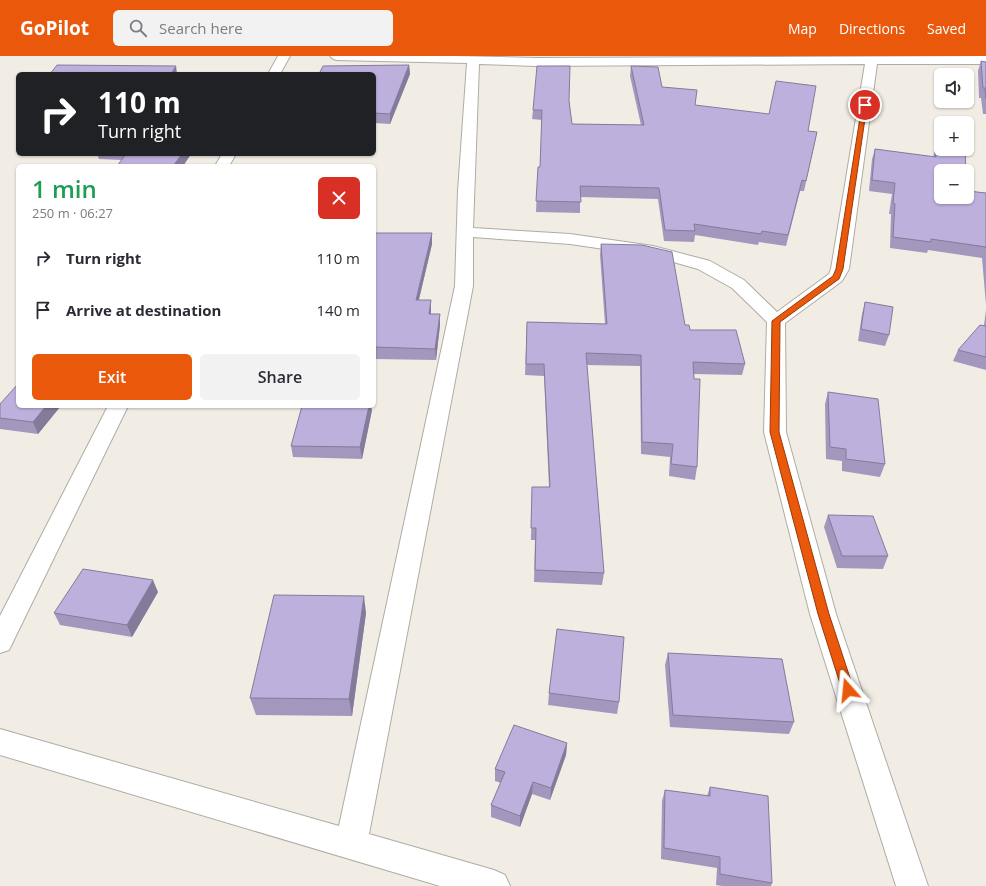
<!DOCTYPE html>
<html lang="en">
<head>
<meta charset="utf-8">
<style>
  body { margin:0; font-family:"Open Sans",sans-serif; background:#f2f2f3; color:#2b2b33; height:100vh; display:flex; flex-direction:column; font-size:15px; white-space:nowrap }
  * { box-sizing:border-box; margin:0 }
  p { font-size:13px; color:#7c7c81 }
  .icon { flex:none; width:22px; height:22px; fill:none; stroke:currentColor; stroke-width:2; stroke-linecap:round; stroke-linejoin:round }
  .map { position:relative; flex:1; overflow:hidden }
  .drawer { position:absolute; left:16px; top:108px; width:360px; height:244px; display:flex; flex-direction:column; background:#fff; border-radius:6px; box-shadow:0 1px 3px #0004 }
  .drawer>* { flex:none }
  .top-card { position:absolute; left:16px; top:16px; width:360px; height:84px; border-radius:6px; box-shadow:0 1px 3px #0004; background:#202124; color:#fff; overflow:hidden }
  .tools { position:absolute; left:934px; top:12px; display:grid; gap:8px }
  .tools a { display:grid; place-items:center; width:40px; height:40px; border-radius:6px; background:#fff; box-shadow:0 1px 3px #0004; font-size:20px }
  .pin { position:absolute; display:grid; place-items:center; width:34px; height:34px; color:#fff; margin:-17px; border:2px solid #fff; border-radius:50%; box-shadow:0 1px 4px #0007 }
  .me { position:absolute; width:44px; margin:-22px; rotate:342deg; stroke-linejoin:round; filter:drop-shadow(0 0 3px #0008) }
  .turn { display:flex; align-items:center; gap:14px; height:84px; padding:0 16px; font-size:18px }
  .turn .icon { width:52px; height:52px; stroke-width:2.5 }
  .turn b { display:block; font-size:28px; line-height:34px }
  .round { display:grid; place-items:center; flex:none; width:42px; height:42px; border-radius:6px; background:#f2f2f3 }
  .headline { display:flex; align-items:center; justify-content:space-between; height:68px; padding:0 16px }
  h1 { font-size:24px; font-weight:600; line-height:30px; color:#1e9e55 }
  .cta { display:flex; gap:8px; margin-top:auto; padding:8px 16px }
  .cta a { flex:1; height:46px; border-radius:6px; background:#ea580c; color:#fff; font-size:16px; font-weight:600; line-height:46px; text-align:center }
  .cta a+a { background:#f2f2f3; color:#2b2b33 }
  ul { padding:0; list-style:none }
  li { display:flex; align-items:center; gap:12px; height:52px; padding:0 16px }
  li div { flex:1 }
  li b { display:block; font-size:15px }
  li em { font-style:normal }
  header { display:flex; align-items:center; gap:24px; box-sizing:border-box; height:56px; padding:0 20px; background:#ea580c; color:#fff }
  header strong { font-size:19px }
  nav { display:flex; gap:22px; margin-inline-start:auto; font-size:14px }
  .search { width:280px; height:36px; background:#f2f2f3; display:flex; align-items:center; gap:10px; box-sizing:border-box; padding:0 14px; border-radius:6px; color:#7c7c81; font-size:15px }
  .map>svg:first-child { display:block }
  .lines { fill:none; stroke-linecap:round; stroke-linejoin:round }
  .minor-casing { stroke:#afaca3; stroke-width:2 }
  .minor { fill:#fff; fill-rule:evenodd }
  .wall { fill:#a397be }
  .shaded-wall { fill:#847b9b }
  .building { fill:#bdb0dd; stroke:#847b9b }
  .route { fill:#ea580c; stroke:#983908 }
</style>
</head>
<body>
<header>
<strong>GoPilot</strong>
<div class="search"><svg class="icon" aria-label="search" viewBox="0 0 24 24"><circle cx="10" cy="10" r="6"/><path d="M15 15l6 6"/></svg>Search here</div>
<nav><a>Map</a><a>Directions</a><a>Saved</a></nav>
</header>
<div class="map">
<svg width="986" height="830" viewBox="0 0 986 830">
  <rect width="100%" height="100%" fill="#f1ede4"/>
  <g class="lines">
    <defs>
      <path id="minor" d="M278,0H290L280,18H268Z
        M330,0H455L536,2L986,0V8H877L849,213L842,225L785,267L786,376L836,558L928,830H896L810,558L764,376L767,266L732,232L698,213L652,200L570,188L473,181V230L369,778L494,814L505,819L510,830H440L0,699V673L339,770L455,230L458,135L467,7L336,4L332,2ZM479,8L536,10L865,8L831,213L829,218L777,256L744,224L710,205L653,190L570,178L473,172Z
        M222,98H236L229,110H215Z
        M108,350H128L9,594L0,597V560Z"/>
    </defs>
    <use href="#minor" class="minor-casing"/>
    <use href="#minor" class="minor"/>
  </g>
  <path class="wall" d="M981,5L986,6V58H983L981,42H979L978,15Z
    M409,9L410,18L390,68L374,67V18Z
    M631,10L662,31L695,49L808,75L817,76L804,135H800L786,190L759,186L758,189L695,179L694,186L664,185L658,143L580,141V157L536,156L538,111H540L542,64L532,63L533,54L569,45L572,68L641,69L630,20Z
    M936,89L968,135L986,137V249L982,202L928,194L927,197L890,192L891,158H889L892,138L869,135L872,103L875,93L933,101Z
    M97,98H191L183,110H117L122,104L99,103Z
    M374,177H432V188L419,244L431,255V258H440V269L436,304L374,303Z
    M601,188L690,274L745,308L742,319L694,318L697,411L695,424L669,420L670,401L641,398L640,310L587,309L604,517L602,529L534,526L535,484H531L532,431H549L544,320L525,319L527,266L605,268L600,199Z
    M865,246L889,279L885,290L858,285L862,258Z
    M986,254V314L953,305L958,294L984,269Z
    M828,336L885,408L880,421L842,415V405L826,403L825,348Z
    M0,348L18,350H71L69,352L60,351L38,378L0,373Z
    M372,354L362,403L293,401L291,390Z
    M828,459L888,500L883,513L837,512L824,471Z
    M158,536L132,581L60,569L54,557Z
    M366,557L352,660L256,659L250,642Z
    M668,597L794,666L789,678L670,671L665,609Z
    M549,637L619,646L617,658L548,649Z
    M567,687L566,699L550,744L532,738L520,771L491,761V749L501,727L495,725V713Z
    M710,731L772,827L771,830H722L716,829L717,812L661,803L662,745L665,734L707,740Z"/>
  <path class="shaded-wall" d="M409,9L410,18L390,68V58Z
    M176,10L177,18H171Z
    M182,98H191L183,110H173Z
    M432,177V188L416,255V244Z
    M431,244V255L430,269L429,258Z
    M440,258V269L436,304L435,293Z
    M46,350H60V351L38,378L33,366Z
    M369,350H371L372,354L362,403L360,391Z
    M153,524L158,536L132,581L127,569Z
    M364,540L366,557L352,660L349,643Z
    M567,687L566,699L550,744L551,732Z
    M533,726L532,738L520,771V760Z"/>
  <path class="building" d="M981,5L986,6V43L985,32H983Z
    M57,9L176,10L171,18H50Z
    M409,9L390,58L374,57V18H319L323,10Z
    M537,10H570L569,45L572,68L644,69L631,10L658,11L662,31L697,34L695,49L769,58L776,25L816,30L808,75L817,76L806,125L802,124L788,179L762,175L761,178L694,168L695,175L665,174L659,132L580,130L581,146L536,145L538,111H540L542,54H533Z
    M936,89L941,90V93H965L966,115H941V141H967V122L968,135L986,137V192V191L931,183V186L893,181L895,148L893,147L895,127L872,124L875,93L936,101Z
    M126,98H182L173,110H117Z
    M374,177H432L416,244H431L429,258H440L435,293L374,291Z
    M601,188L642,189L672,196L685,269H689L690,274H736L745,308L693,306L694,323H700L697,411L671,408L673,388L642,386L641,299L586,297L604,517L535,514L536,472H531L532,431H550L544,308H526L527,266L607,268Z
    M865,246L893,251L889,279L861,273Z
    M980,269L986,270V301L958,294Z
    M18,328V350H46L33,366L0,362V348Z
    M828,336L878,343L885,408L846,403V393L830,391Z
    M302,350H369L360,391L291,390Z
    M828,459L873,460L888,500H842Z
    M83,513L153,524L127,569L54,557Z
    M274,539L364,540L349,643L250,642Z
    M557,573L624,581L619,646L549,637Z
    M668,597L782,603L794,666L673,659Z
    M514,669L567,687L551,732L533,726L520,760L491,749L505,716L495,713Z
    M710,731L768,740L772,827L720,818V801L664,792L665,734L710,740Z"/>
  <path class="route" d="M865,48L867,49L843,213L839,223L780,266L779,376L829,558L854,634L852,637L848,638L844,637L842,634L818,558L770,376L772,265L833,220L836,213L862,49Z"/>
</svg>
<div class="tools">
<a><svg class="icon" aria-label="sound" viewBox="0 0 24 24"><path d="M4 9h4l5-4v14l-5-4H4zM17 9q2 3 0 6"/></svg></a>
<a>+</a>
<a>−</a>
</div>
<div class="pin" style="left:865px;top:49px;background:#d93025"><svg class="icon" aria-label="arrive" viewBox="0 0 24 24"><path d="M6 21V4h12l-3 4 3 4H6"/></svg></div>
<svg class="me" style="left:848px;top:634px" viewBox="-20 -20 40 40"><path d="M0-17L14 15 0 8-14 15z" fill="#ea580c" stroke="#fff" stroke-width="4"/></svg>
<div class="top-card">
<div class="turn"><svg class="icon" aria-label="right" viewBox="0 0 24 24"><path d="M7 20v-9h11M14 6l5 5-5 5"/></svg><div><b>110 m</b>Turn right</div></div>
</div>
<section class="drawer">
<div class="headline"><div><h1>1 min</h1><p>250 m · 06:27</p></div><a class="round" style="background:#d93025;color:#fff"><svg class="icon" aria-label="close" viewBox="0 0 24 24"><path d="M6 6l12 12M18 6L6 18"/></svg></a></div>
<ul>
<li><svg class="icon" aria-label="right" viewBox="0 0 24 24"><path d="M7 20v-9h11M14 6l5 5-5 5"/></svg><div><b>Turn right</b></div><em>110 m</em></li>
<li><svg class="icon" aria-label="arrive" viewBox="0 0 24 24"><path d="M6 21V4h12l-3 4 3 4H6"/></svg><div><b>Arrive at destination</b></div><em>140 m</em></li>
</ul>
<div class="cta"><a>Exit</a><a>Share</a></div>
</section>
</div>
</body>
</html>
